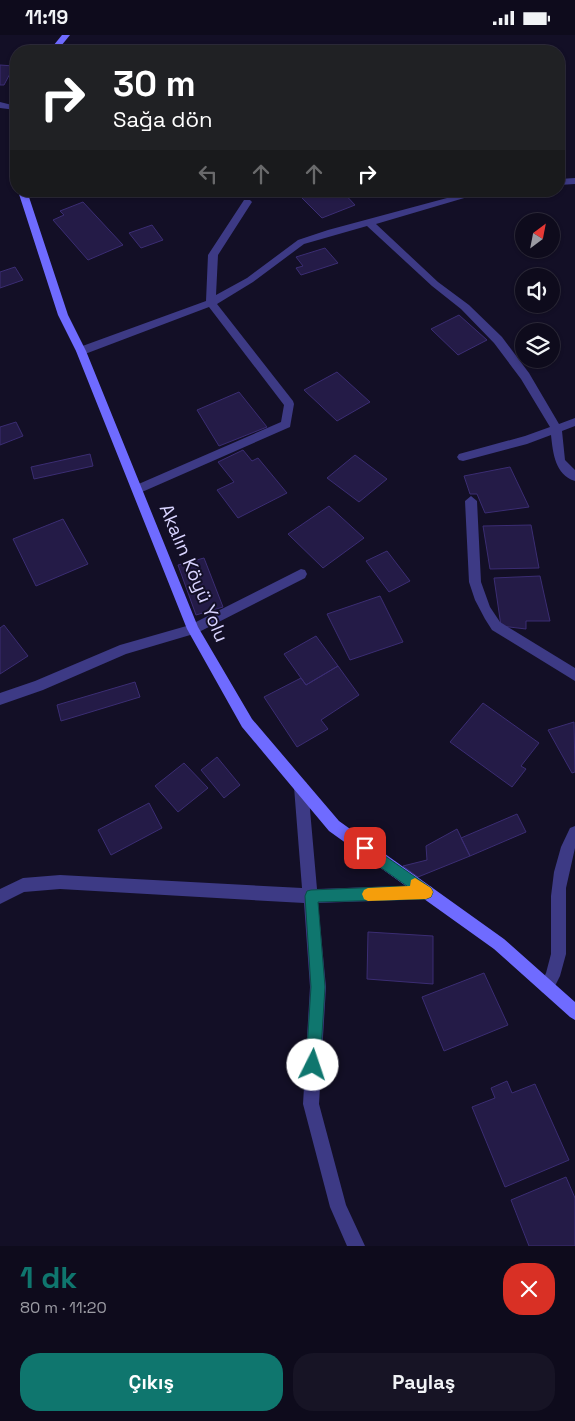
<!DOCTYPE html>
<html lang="tr">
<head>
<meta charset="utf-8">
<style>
  body { margin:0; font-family:"Space Grotesk",sans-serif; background:#171425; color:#f1f3f6; height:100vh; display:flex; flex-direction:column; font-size:19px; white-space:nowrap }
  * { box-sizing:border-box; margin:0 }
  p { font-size:16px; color:#9b9ba3 }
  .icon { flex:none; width:28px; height:28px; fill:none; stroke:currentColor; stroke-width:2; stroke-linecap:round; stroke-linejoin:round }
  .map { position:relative; height:1211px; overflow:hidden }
  .side { display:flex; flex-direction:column; background:#0e0b1c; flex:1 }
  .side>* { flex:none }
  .hud { position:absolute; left:10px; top:10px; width:555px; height:152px; border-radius:20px; box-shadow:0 1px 4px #0004,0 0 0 1px #2e2b3b; background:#202124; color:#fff; overflow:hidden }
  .needle { width:32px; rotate:32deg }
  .buttons { position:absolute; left:515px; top:178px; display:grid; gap:10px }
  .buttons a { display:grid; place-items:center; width:45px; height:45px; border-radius:50%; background:#0e0b1c; box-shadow:0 1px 4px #0004,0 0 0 1px #2e2b3b; font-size:25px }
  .pin { position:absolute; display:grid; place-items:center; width:42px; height:42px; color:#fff; margin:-21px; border-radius:10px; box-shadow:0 2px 8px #0006 }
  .me { position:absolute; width:55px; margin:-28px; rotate:4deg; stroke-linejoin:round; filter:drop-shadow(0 0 4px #0008) }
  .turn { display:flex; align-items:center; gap:18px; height:105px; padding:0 20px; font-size:22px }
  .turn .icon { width:65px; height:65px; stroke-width:2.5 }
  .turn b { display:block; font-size:35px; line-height:42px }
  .lanes { display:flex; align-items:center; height:48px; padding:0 20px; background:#0003; justify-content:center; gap:25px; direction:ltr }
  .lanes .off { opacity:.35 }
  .round { display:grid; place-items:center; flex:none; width:52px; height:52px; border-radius:20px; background:#171425 }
  .headline { display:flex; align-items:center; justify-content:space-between; height:85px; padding:0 20px }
  h1 { font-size:30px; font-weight:700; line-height:38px; color:#0f766e }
  .button { display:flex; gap:10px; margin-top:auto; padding:10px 20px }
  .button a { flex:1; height:58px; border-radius:20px; background:#0f766e; color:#fff; font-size:20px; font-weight:700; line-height:58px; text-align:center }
  .button a+a { background:#171425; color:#f1f3f6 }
  .status { display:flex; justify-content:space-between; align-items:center; height:35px; padding:0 25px; background:#0e0b1c; direction:ltr }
  .status svg { height:14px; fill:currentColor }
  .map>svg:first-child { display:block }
  .building { fill:#241b47; stroke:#3b2d73 }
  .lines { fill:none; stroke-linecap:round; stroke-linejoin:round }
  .lane { fill:#3d3a85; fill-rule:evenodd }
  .street { fill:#3d3a85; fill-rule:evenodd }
  .secondary { fill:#6f6bff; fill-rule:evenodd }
  .route { fill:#0f766e; stroke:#0a4d48 }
  .slow { fill:#f59e0b }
  .labels { text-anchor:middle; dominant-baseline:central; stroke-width:4; stroke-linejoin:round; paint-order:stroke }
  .street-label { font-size:19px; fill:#d9d4ff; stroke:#130f26 }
</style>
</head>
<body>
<div class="status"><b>11:19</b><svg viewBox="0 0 49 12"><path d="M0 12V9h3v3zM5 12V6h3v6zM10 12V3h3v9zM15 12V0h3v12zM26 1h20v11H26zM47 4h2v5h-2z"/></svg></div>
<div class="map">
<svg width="575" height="1211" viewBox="0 0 575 1211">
  <rect width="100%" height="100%" fill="#130f26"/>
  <path class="building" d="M0,30L14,31L4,50H0Z
    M213,156H236L218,162Z
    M317,156H342L355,170L322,183L301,162Z
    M83,167L123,210L88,225L53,185L64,180L60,176Z
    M152,190L163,205L141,213L129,198Z
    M325,213L338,228L301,240L296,233L303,231L296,222Z
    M15,232L23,245L0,253V237Z
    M459,280L487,305L458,320L431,294Z
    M337,337L370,367L337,386L304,355Z
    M239,357L267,392L219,411L197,375Z
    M16,387L23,401L0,410V392Z
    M243,415L252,426L258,423L287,458L238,483L217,455L234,447L218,427Z
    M90,419L93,431L34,444L31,432Z
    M355,420L387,444L359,467L327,443Z
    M510,432L529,472L485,478L477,459H470L464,441Z
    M329,471L364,503L323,533L288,499Z
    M63,484L88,529L36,551L13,504Z
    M531,490L539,533L490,534L483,491Z
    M387,516L410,546L389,557L366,526Z
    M204,523L223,572L196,580L178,530Z
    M540,541L550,586H526V594L501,591L494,543Z
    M380,561L403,607L350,625L327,579Z
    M4,590L28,621L0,639V593Z
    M316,601L338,631L306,650L284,619Z
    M338,631L359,660L321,685L328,694L297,712L264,662L301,643L306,650Z
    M135,647L140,662L61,686L57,670Z
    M483,668L539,708L521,731L526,734L512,752L450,707Z
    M574,687L575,737L572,738L548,695Z
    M217,722L240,750L224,763L201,735Z
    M184,728L208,753L178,777L155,751Z
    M149,768L162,793L111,820L98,795Z
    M517,779L526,797L470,821L461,803Z
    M457,794L470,821L418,842L403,831L427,825L426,811Z
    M368,897L433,901V949L367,944Z
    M484,938L508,990L444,1016L422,962Z
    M507,1046L512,1058L535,1049L569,1125L505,1152L472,1072L495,1063L491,1053Z
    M566,1142L575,1163V1211H529L511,1165Z"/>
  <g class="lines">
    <path class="lane" d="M0,67L16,71V75L0,73Z
      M471,461L477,466L481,547L490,572L500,587L575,633V646L492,595L485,584L475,565L469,547L465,466Z
      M301,534L305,535L307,539L305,543L197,598L126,619L43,655L0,670V658L35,646L120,610L190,590Z"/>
    <path class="street" d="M575,143V149L559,150V144Z
      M473,156H488L376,189L438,247L469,270L502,302L529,338L559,389L575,383V391L562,396L565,425L575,435V446C555,440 553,418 551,400L527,409L463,426L459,425L457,422L459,419L525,401L550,392L521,344L494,308L461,274L432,251L367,191L304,209L253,247L217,269L293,366L294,369L290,392L142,457H134L132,454L134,451L281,387L284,370L209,272L85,319L81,320L76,316L77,313L206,266L208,220L244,165H250L252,167L218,220L216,260L247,243L298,205L328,195Z
      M301,746L306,747L308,752L317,854L427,850L432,852L434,857L432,862L427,864L318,868L326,952L319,1069L346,1170L365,1211H347L330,1172L303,1069L310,952L304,868L60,854L24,857L0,869V854L23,843L60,840L302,853L294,752L296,747Z
      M575,791V813L566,853V919L560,941L552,957L547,960L542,957L539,952L546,938L551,919V861L554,837L561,812L570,793Z"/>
    <path class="secondary" d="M62,0H70L57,16H49Z
      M16,84V131L12,128L10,117L12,87Z
      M18,156H27L68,280L86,316L198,592L252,684L339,786L504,904L575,967V985L570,982L494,914L329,796L242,692L187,594L76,316L58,280Z"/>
  </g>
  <path class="route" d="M365,807L431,853L433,857L431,862L426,864L318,867L325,952L320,1030L318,1035L313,1037L308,1035L306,1030L311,952L305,861L307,856L311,855L407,851L360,818L358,813L360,809Z"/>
  <path class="slow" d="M415,843L431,853L433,857L431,862L426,864L368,866L364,864L362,859L364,855L368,853L410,851L411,845Z"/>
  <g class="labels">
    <g class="street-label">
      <text transform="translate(194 538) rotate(67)">Akalın Köyü Yolu</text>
    </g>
  </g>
</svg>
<div class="buttons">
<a><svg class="needle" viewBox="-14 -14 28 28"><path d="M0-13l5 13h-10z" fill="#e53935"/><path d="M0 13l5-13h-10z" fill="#9b9ba3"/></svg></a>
<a><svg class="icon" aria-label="sound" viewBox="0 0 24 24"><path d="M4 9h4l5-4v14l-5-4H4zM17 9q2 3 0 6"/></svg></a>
<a><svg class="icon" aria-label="layers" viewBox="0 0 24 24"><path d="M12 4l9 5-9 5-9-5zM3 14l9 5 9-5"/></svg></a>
</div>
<div class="pin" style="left:365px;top:813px;background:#d93025"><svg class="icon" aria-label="arrive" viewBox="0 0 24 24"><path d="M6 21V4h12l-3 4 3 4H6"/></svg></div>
<svg class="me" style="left:313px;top:1030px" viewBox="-20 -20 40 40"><circle r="19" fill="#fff"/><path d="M0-13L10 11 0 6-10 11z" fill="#0f766e"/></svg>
<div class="hud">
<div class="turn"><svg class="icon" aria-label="right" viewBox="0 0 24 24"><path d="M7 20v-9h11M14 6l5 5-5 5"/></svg><div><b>30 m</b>Sağa dön</div></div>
<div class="lanes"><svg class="icon off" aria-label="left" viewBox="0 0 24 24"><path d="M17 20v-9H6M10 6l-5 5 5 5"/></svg><svg class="icon off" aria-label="ahead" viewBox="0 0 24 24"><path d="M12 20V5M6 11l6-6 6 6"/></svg><svg class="icon off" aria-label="ahead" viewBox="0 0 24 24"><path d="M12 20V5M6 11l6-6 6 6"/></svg><svg class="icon" aria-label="right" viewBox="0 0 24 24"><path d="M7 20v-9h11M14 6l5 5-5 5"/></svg></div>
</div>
</div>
<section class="side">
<div class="headline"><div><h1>1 dk</h1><p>80 m · 11:20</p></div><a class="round" style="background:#d93025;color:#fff"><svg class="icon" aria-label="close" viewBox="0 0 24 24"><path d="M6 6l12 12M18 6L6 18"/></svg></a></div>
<div class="button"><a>Çıkış</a><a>Paylaş</a></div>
</section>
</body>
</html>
